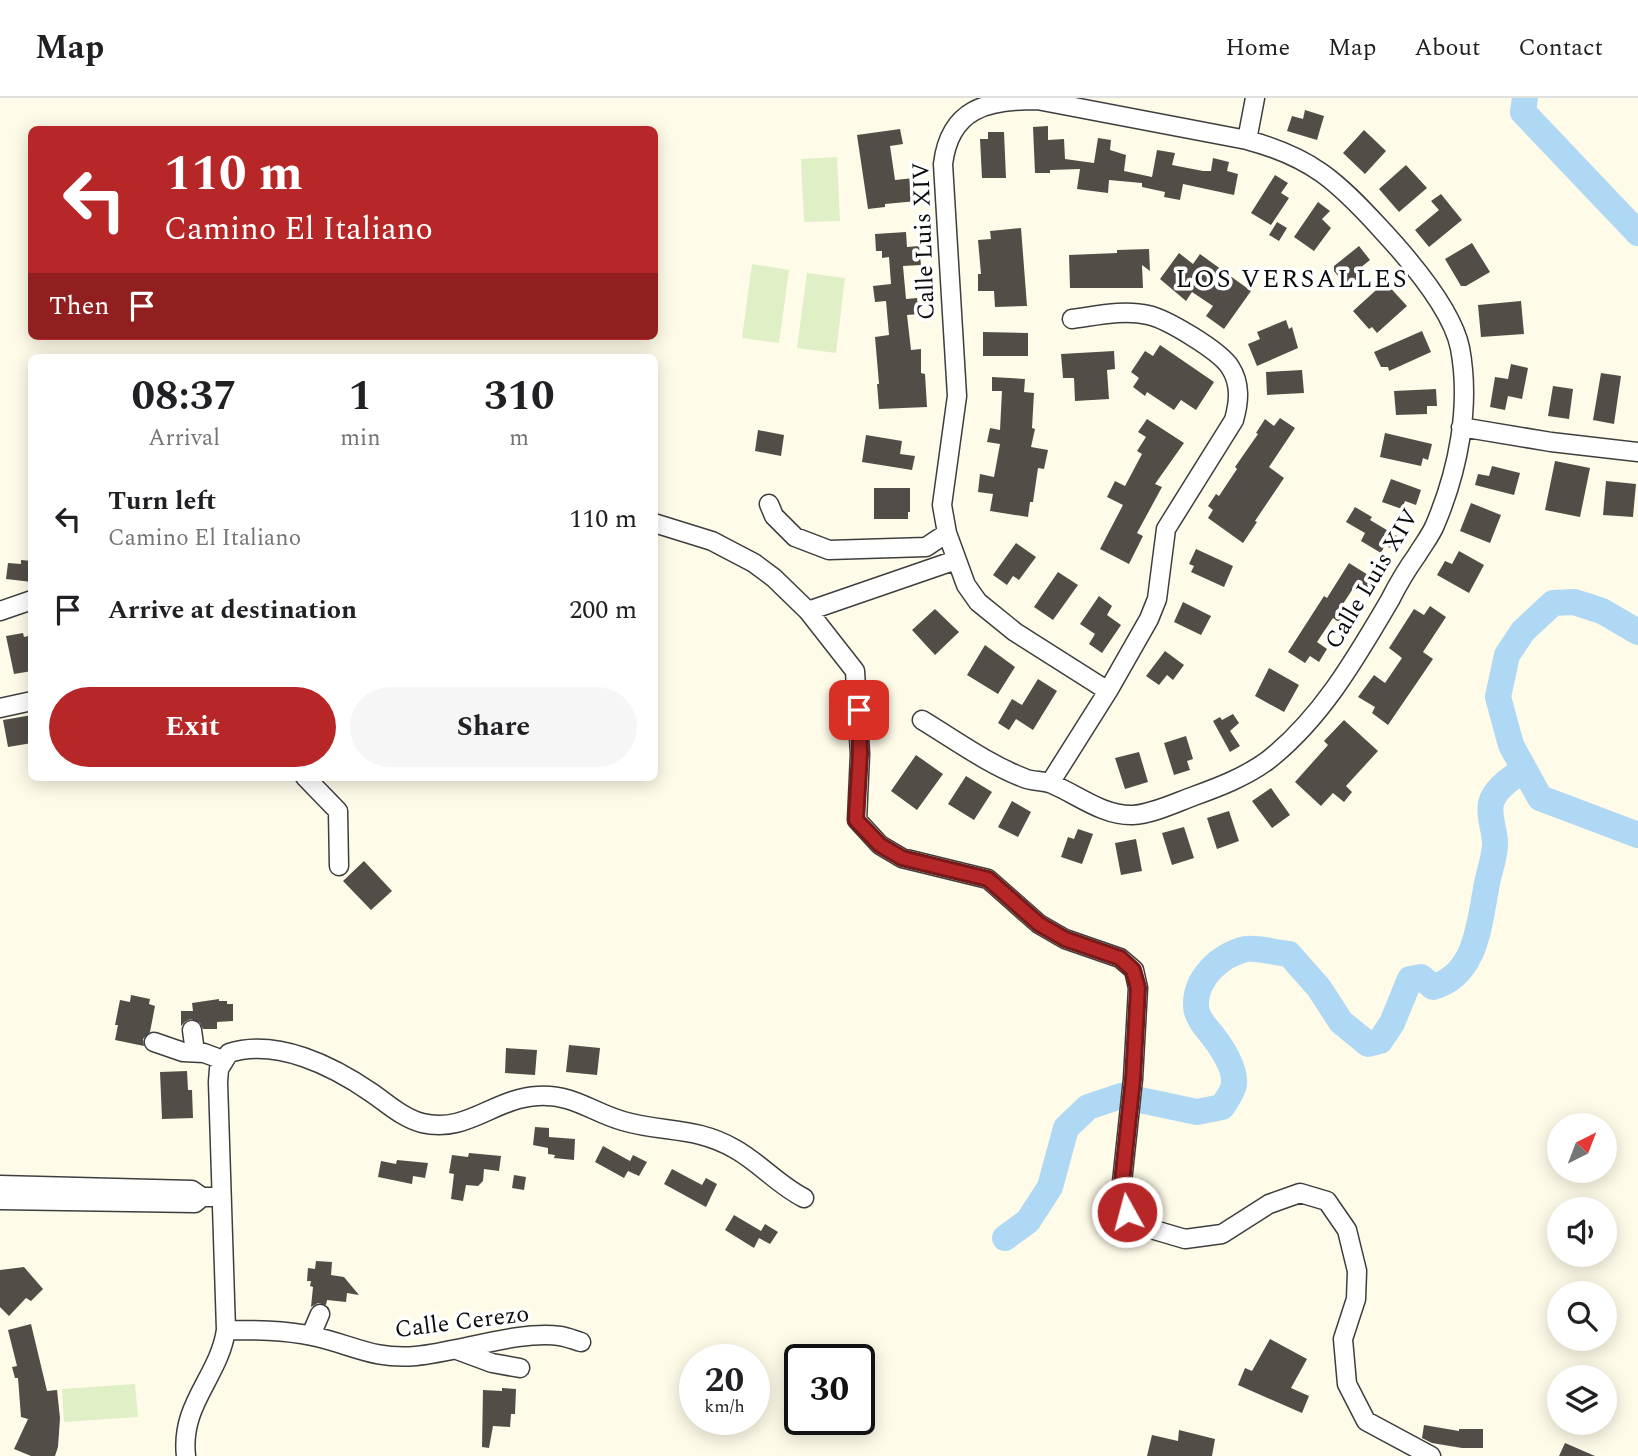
<!DOCTYPE html>
<html lang="en">
<head>
<meta charset="utf-8">
<style>
  body { margin:0; font-family:Spectral,serif; background:#f6f6f6; color:#202124; height:100vh; display:flex; flex-direction:column; font-size:26px; white-space:nowrap }
  * { box-sizing:border-box; margin:0 }
  p { font-size:23px; color:#757577 }
  .icon { flex:none; width:38px; height:38px; fill:none; stroke:currentColor; stroke-width:2; stroke-linecap:round; stroke-linejoin:round }
  .map { position:relative; flex:1; overflow:hidden }
  .details { position:absolute; left:28px; top:256px; width:630px; height:427px; display:flex; flex-direction:column; background:#fff; border-radius:10px; box-shadow:0 4px 18px #0003 }
  .details>* { flex:none }
  .guide { position:absolute; left:28px; top:28px; width:630px; height:214px; border-radius:10px; box-shadow:0 4px 18px #0003; background:#b72727; color:#fff; overflow:hidden }
  .needle { width:46px; rotate:42deg }
  .buttons { position:absolute; left:1547px; top:1015px; display:grid; gap:14px }
  .buttons a { display:grid; place-items:center; width:70px; height:70px; border-radius:50%; background:#fff; box-shadow:0 4px 18px #0003; font-size:35px }
  .speed { position:absolute; left:679px; top:1246px; display:flex; gap:14px; font-size:35px; font-weight:700; text-align:center }
  .speed>* { display:grid; place-content:center; width:91px; height:91px; border-radius:50%; background:#fff; box-shadow:0 4px 18px #0003; line-height:1 }
  .speed small { font-size:18px; font-weight:400 }
  .speed .limit { border:4px solid #111; border-radius:10px; background:#fff; color:#111 }
  .pin { position:absolute; display:grid; place-items:center; width:60px; height:60px; color:#fff; margin:-30px; border-radius:14px; box-shadow:0 4px 10px #0006 }
  .me { position:absolute; width:77px; margin:-38px; rotate:353deg; stroke-linejoin:round; filter:drop-shadow(0 0 5px #0008) }
  .turn { display:flex; align-items:center; gap:24px; height:147px; padding:0 21px; font-size:32px }
  .turn .icon { width:91px; height:91px; stroke-width:2.5 }
  .turn b { display:block; font-size:49px; line-height:60px }
  .then { display:flex; align-items:center; height:66px; padding:0 21px; background:#0003; gap:14px; font-size:26px }
  .eta { display:flex; justify-content:space-evenly; align-items:center; height:119px; text-align:center }
  .eta b { font-size:42px; font-weight:700; line-height:49px }
  .cta { display:flex; gap:14px; margin-top:auto; padding:14px 21px }
  .cta a { flex:1; height:80px; border-radius:42px; background:#b72727; color:#fff; font-size:28px; font-weight:700; line-height:80px; text-align:center }
  .cta a+a { background:#f6f6f6; color:#202124 }
  ul { padding:0; list-style:none }
  li { display:flex; align-items:center; gap:21px; height:91px; padding:0 21px }
  li div { flex:1 }
  li b { display:block; font-size:26px }
  li em { font-style:normal }
  header { display:flex; align-items:center; gap:42px; box-sizing:border-box; height:98px; padding:0 35px; background:#fff; border-bottom:2px solid #e0e0e0 }
  header strong { font-size:33px }
  nav { display:flex; gap:38px; margin-inline-start:auto; font-size:24px }
  .map>svg:first-child { display:block }
  .pitch { fill:#dfefc6 }
  .lines { fill:none; stroke-linecap:round; stroke-linejoin:round }
  .river { stroke:#afd8f4; stroke-width:26 }
  .building { fill:#534d48 }
  .minor-casing { stroke:#3e3e3e; stroke-width:21 }
  .minor { stroke:#fff; stroke-width:18 }
  .route-casing { stroke:#771919; stroke-width:18 }
  .route { stroke:#b72727; stroke-width:12 }
  .labels { text-anchor:middle; dominant-baseline:central; stroke-width:7; stroke-linejoin:round; paint-order:stroke }
  .street-label { font-size:24px; fill:#0b0b0b; stroke:#fff }
  .neighbourhood-label { font-size:26px; letter-spacing:2px; fill:#0b0b0b; stroke:#fff }
</style>
</head>
<body>
<header>
<strong>Map</strong>
<nav><a>Home</a><a>Map</a><a>About</a><a>Contact</a></nav>
</header>
<div class="map">
<svg width="1638" height="1358" viewBox="0 0 1638 1358">
  <rect width="100%" height="100%" fill="#fffbe9"/>
  <path class="pitch" d="M837,59L840,123L804,124L801,61Z
    M752,166L789,172L779,245L742,240Z
    M807,175L845,180L836,255L797,250Z
    M135,1286L138,1319L64,1324L62,1291Z"/>
  <g class="lines">
    <path class="river" d="M1525,0L1523,14L1638,135
      M1638,534L1602,513L1574,504L1553,505L1523,533L1507,557L1498,599L1511,647L1540,700L1638,737
      M1005,1140L1028,1123L1050,1089L1066,1030L1088,1009L1121,998L1197,1014L1222,1009C1226,1003 1231,996 1233,990C1239,973 1219,945 1208,932C1203,926 1196,917 1196,908C1195,880 1220,857 1246,851C1258,849 1276,855 1289,856L1319,890L1341,924L1368,946L1380,943L1392,925L1410,881L1421,879L1433,889C1476,877 1479,827 1486,791C1488,777 1494,762 1495,748C1496,734 1488,720 1491,705C1495,690 1512,680 1524,671"/>
  </g>
  <path class="building" d="M1305,12L1324,18L1317,42L1287,33L1292,18L1303,21Z
    M1048,28V42L1064,41L1065,61L1094,65L1098,40L1111,42L1110,52L1126,57L1124,73L1152,79L1157,52L1175,55L1172,67L1203,73H1211L1213,60L1229,64L1227,73L1238,76L1234,97L1183,86L1180,102L1164,99L1165,94L1142,89V85L1109,82L1108,95L1077,91L1080,71L1050,72V75H1035L1033,29Z
    M900,31L903,46L890,48L895,82L914,80L917,103L885,106V109L868,111L857,37Z
    M1364,32L1386,53L1365,76L1343,55Z
    M988,34H1004L1006,80H982L980,41H988Z
    M1406,67L1427,90L1399,114L1379,91Z
    M1275,77L1288,85L1281,95L1289,100L1271,127L1251,115Z
    M1441,96L1462,122L1429,149L1415,132L1439,112L1431,103Z
    M1318,104L1330,113L1322,121L1331,130L1314,153L1294,139Z
    M1277,124L1287,130L1279,143L1269,137Z
    M1021,130L1027,208L995,209L994,193H978V176H981L978,142L991,141L990,133Z
    M906,134L907,149L919,148L921,167L903,168L906,201L917,200L919,216L907,217L911,252L921,251V275L925,276L927,309L879,311L877,286H879L875,239L889,237L886,203L875,204L873,188L891,186L889,159L882,160V153H876L875,136Z
    M1472,145L1490,174L1466,188H1461L1445,161Z
    M1359,148L1370,162L1360,170L1364,175L1347,189L1334,173V168Z
    M1149,151L1150,173L1142,167L1143,190H1070L1069,157L1117,155V152Z
    M1179,155L1193,166L1200,156L1251,193L1224,231L1206,218L1213,208L1192,194L1186,203L1160,181Z
    M1385,184L1407,208L1377,235L1372,229L1369,231L1353,213Z
    M1521,203L1524,236L1481,239L1478,207Z
    M1286,222L1289,231L1292,229L1298,250L1257,268L1248,246L1260,241L1257,234Z
    M1422,233L1431,254L1389,273L1388,269H1381L1374,254Z
    M983,234L1028,235V258H983Z
    M1160,247L1214,284L1196,312L1181,302L1174,312L1147,294L1145,298L1133,289L1139,280L1131,274L1145,253L1153,258Z
    M1114,253L1115,271L1107,272L1109,301L1075,303L1074,280H1063L1061,256Z
    M1511,266L1528,270L1522,301L1508,298L1505,312L1490,309L1495,279L1508,281Z
    M1302,272L1304,295L1267,297L1266,274Z
    M1601,275L1621,278L1614,326L1593,322Z
    M992,279L1025,281L1024,294L1034,295L1032,330L1035,331L1031,349L1048,352L1044,371L1038,370L1033,404H1030L1028,419L990,413L993,396L978,394L980,376L994,379L1000,346L987,344L990,330L1000,332L1002,293H992Z
    M1553,288L1573,291L1569,321L1548,318Z
    M1436,291L1437,308H1427V316L1396,317L1394,293Z
    M1280,320L1295,330L1269,369L1284,380L1255,423L1257,424L1243,445L1208,420L1213,412L1208,408L1216,396L1219,398L1237,371L1235,369L1258,336L1256,335L1265,321L1274,328Z
    M1147,321L1184,345L1155,386L1162,389L1137,435L1143,438L1129,466L1100,451L1123,407L1107,399L1115,383L1125,388L1142,356L1137,353L1146,339L1138,334Z
    M758,332L784,337L781,358L755,353Z
    M1385,335L1432,346L1428,362L1423,360L1421,368L1380,359Z
    M866,337L902,343L900,356L915,358L912,372L862,364Z
    M1555,363L1590,370L1580,419L1545,412Z
    M1492,368L1520,375L1514,397L1475,387L1478,376L1489,378Z
    M1391,381L1421,392L1416,407L1405,403L1402,411L1382,404Z
    M1606,383L1636,386L1633,419L1603,417Z
    M874,390H910V414H908V421H874Z
    M1471,405L1501,417L1490,445L1460,433Z
    M1355,409L1372,419L1370,422L1397,438L1390,450L1385,447L1381,455L1361,443L1365,435L1346,424Z
    M1016,445L1036,459L1019,482L1013,478L1007,487L993,477Z
    M1196,451L1233,468L1224,489L1191,474L1194,468L1189,466Z
    M1459,453L1484,467L1469,495L1437,477L1445,463L1452,466Z
    M21,462L32,463V484L6,481L8,465L21,466Z
    M1349,465L1373,480L1366,492L1356,486L1341,509L1348,514L1340,525L1333,520L1317,544L1327,551L1319,564L1310,558L1305,565L1288,554L1324,498L1327,500Z
    M1058,474L1078,487L1053,522L1034,509Z
    M1099,498L1112,508L1107,517L1121,527L1102,555L1089,546L1095,536L1080,526Z
    M1183,504L1211,518L1201,537L1174,524Z
    M1430,508L1446,519L1423,554L1433,561L1388,627L1372,615L1375,609L1358,599L1374,577L1385,585L1402,560L1389,550L1414,511L1424,517Z
    M935,511L959,534L935,557L912,532Z
    M23,535L24,539L32,537V573L14,576L6,538Z
    M985,547L1015,569L998,596L967,577Z
    M1165,553L1184,567L1173,582L1167,577L1159,587L1146,578Z
    M1269,570L1299,587L1284,614L1255,598Z
    M1038,581L1057,593L1033,632L1016,621L1009,632L998,625L1012,601L1022,607Z
    M1233,616L1239,625L1230,633L1240,648L1230,654L1213,623L1220,619L1222,622Z
    M32,617V645L8,649L3,622Z
    M1344,622L1378,653L1346,688L1352,694L1344,704L1333,695L1321,708L1295,684L1328,647L1324,643Z
    M1186,638L1193,661L1187,663L1190,672L1174,677L1164,645Z
    M1139,654L1148,684L1125,691L1115,660Z
    M916,657L943,676L917,712L891,693Z
    M966,678L992,694L974,722L948,706Z
    M1271,690L1290,717L1272,730L1252,703Z
    M1012,703L1031,714L1018,739L998,729Z
    M1229,713L1239,743L1217,751L1207,720Z
    M1184,729L1194,760L1172,767L1162,735Z
    M1078,731L1093,736L1082,766L1061,759L1068,739L1074,741Z
    M1136,741L1142,773L1121,777L1115,745Z
    M364,763L392,793L371,812L343,783Z
    M131,897L150,901L149,906L155,908L150,934L143,941L144,948L115,942L118,927H115L120,902L130,904Z
    M219,901V903H227V906H233V923L217,924V931H203L200,925L191,921L186,923L181,928V913H193L192,905Z
    M569,947L600,950L597,977L566,974Z
    M506,950L537,952L535,977L505,975Z
    M187,973L188,992H192L193,1020L162,1021L160,974Z
    M535,1029L549,1030V1039L575,1041L574,1062L554,1060L555,1057L548,1056V1050L533,1047Z
    M603,1048L630,1063L633,1057L647,1064L639,1078L628,1073L624,1080L595,1064Z
    M469,1055L501,1058L499,1073L484,1071L483,1083L478,1088L466,1087L463,1103L451,1101L454,1076L449,1075L452,1057L468,1059Z
    M397,1062L428,1065L425,1080L413,1078L412,1086L378,1079L381,1063L396,1066Z
    M672,1071L702,1087L706,1080L717,1086L706,1109L664,1086Z
    M514,1077L526,1079L524,1092L512,1090Z
    M734,1117L761,1133L765,1126L778,1134L770,1146L759,1140L754,1150L725,1132Z
    M316,1163L332,1164L331,1177L344,1179L359,1197L347,1195L346,1204L327,1202L326,1207L318,1205L311,1209L313,1189L310,1188L311,1183H307L308,1170L315,1171Z
    M24,1169L43,1191L31,1203L26,1200L9,1218L0,1209V1172Z
    M31,1226L47,1293L57,1292L60,1320L58,1349L55,1358H31L14,1351L28,1321L21,1319L18,1280H15L12,1269L17,1268L8,1232Z
    M1270,1241L1307,1261L1291,1290L1309,1298L1302,1315L1238,1287L1245,1270L1252,1273Z
    M502,1290L516,1291L515,1316H511L510,1329L493,1328L489,1350L482,1349L483,1292L502,1293Z
    M1424,1327L1459,1333V1331H1483V1350H1462L1432,1345L1422,1340Z
    M1179,1332L1215,1341L1212,1358H1147L1152,1337L1178,1343Z
    M1565,1345L1595,1358H1559Z"/>
  <g class="lines">
    <defs>
      <path id="minor" d="M1247,42L1255,0
        M1461,329L1551,344L1638,354
        M769,406L774,418L795,439L829,452L926,449L947,435
        M654,425L712,443L754,465L774,480L808,513L855,573L860,656L857,722L880,747L902,760L988,781L1039,826L1065,841L1120,860L1134,872L1138,890L1133,981L1122,1084L1127,1114L1151,1131L1185,1141L1222,1136L1269,1106L1300,1095L1327,1103L1347,1132L1357,1173L1356,1201L1343,1241L1347,1286L1366,1323L1431,1358
        M0,513L32,502
        M808,513L956,462
        M0,610L32,603
        M922,622C955,642 988,666 1024,680C1033,684 1043,682 1052,686C1078,697 1103,718 1133,717C1152,716 1175,705 1194,698C1219,689 1245,679 1267,663C1321,621 1356,560 1390,502C1398,486 1407,471 1417,457C1423,447 1431,437 1435,427C1458,373 1471,309 1460,250C1452,211 1407,159 1380,130C1337,83 1311,59 1247,42L1037,2C987,2 950,10 943,66L957,298L942,407L947,435L966,487L978,504L1015,534L1108,593
        M305,679L338,713L339,768
        M1050,685L1108,593L1149,521L1157,501L1166,431L1234,322C1239,304 1241,286 1230,269C1220,253 1167,221 1148,217C1124,211 1095,218 1072,221
        M192,932L195,954
        M154,944L183,954L204,955L223,962
        M0,1087L192,1092L202,1099H221
        M0,1102L195,1105L202,1099
        M226,1232C254,1232 284,1232 312,1238C351,1246 373,1262 416,1258C459,1254 520,1232 560,1238C567,1239 574,1242 581,1244
        M311,1237L320,1216
        M457,1252L492,1265L520,1270
        M186,1358C180,1306 219,1279 226,1232L218,984L219,971L229,955C277,940 333,968 372,995C388,1006 403,1020 422,1025C467,1036 494,1000 538,998C574,996 591,1014 623,1023C663,1035 695,1028 735,1051C760,1065 778,1087 804,1100"/>
    </defs>
    <use href="#minor" class="minor-casing"/>
    <use href="#minor" class="minor"/>
  </g>
  <g class="lines">
    <defs>
      <path id="route" d="M859,612L860,656L856,722L880,747L902,760L988,781L1039,826L1065,841L1120,860L1133,872L1138,890L1133,981L1122,1084L1127,1114"/>
    </defs>
    <use href="#route" class="route-casing"/>
    <use href="#route" class="route"/>
  </g>
  <g class="labels">
    <g class="street-label">
      <text transform="translate(924 143) rotate(-92)">Calle Luis XIV</text>
      <text transform="translate(1372 481) rotate(-59)">Calle Luis XIV</text>
      <text transform="translate(462 1224) rotate(-7)">Calle Cerezo</text>
    </g>
    <g class="neighbourhood-label">
      <text x="1292" y="181">LOS VERSALLES</text>
    </g>
  </g>
</svg>
<div class="buttons">
<a><svg class="needle" viewBox="-14 -14 28 28"><path d="M0-13l5 13h-10z" fill="#e53935"/><path d="M0 13l5-13h-10z" fill="#757577"/></svg></a>
<a><svg class="icon" aria-label="sound" viewBox="0 0 24 24"><path d="M4 9h4l5-4v14l-5-4H4zM17 9q2 3 0 6"/></svg></a>
<a><svg class="icon" aria-label="search" viewBox="0 0 24 24"><circle cx="10" cy="10" r="6"/><path d="M15 15l6 6"/></svg></a>
<a><svg class="icon" aria-label="layers" viewBox="0 0 24 24"><path d="M12 4l9 5-9 5-9-5zM3 14l9 5 9-5"/></svg></a>
</div>
<div class="speed"><div>20<small>km/h</small></div><div class="limit">30</div></div>
<div class="pin" style="left:859px;top:612px;background:#d93025"><svg class="icon" aria-label="arrive" viewBox="0 0 24 24"><path d="M6 21V4h12l-3 4 3 4H6"/></svg></div>
<svg class="me" style="left:1127px;top:1114px" viewBox="-20 -20 40 40"><circle r="17" fill="#b72727" stroke="#fff" stroke-width="3"/><path d="M0-11L8 9 0 5-8 9z" fill="#fff"/></svg>
<div class="guide">
<div class="turn"><svg class="icon" aria-label="left" viewBox="0 0 24 24"><path d="M17 20v-9H6M10 6l-5 5 5 5"/></svg><div><b>110 m</b>Camino El Italiano</div></div>
<div class="then">Then<svg class="icon" aria-label="arrive" viewBox="0 0 24 24"><path d="M6 21V4h12l-3 4 3 4H6"/></svg></div>
</div>
<section class="details">
<div class="eta">
<div><b>08:37</b><p>Arrival</p></div>
<div><b>1</b><p>min</p></div>
<div><b>310</b><p>m</p></div>
</div>
<ul>
<li><svg class="icon" aria-label="left" viewBox="0 0 24 24"><path d="M17 20v-9H6M10 6l-5 5 5 5"/></svg><div><b>Turn left</b><p>Camino El Italiano</p></div><em>110 m</em></li>
<li><svg class="icon" aria-label="arrive" viewBox="0 0 24 24"><path d="M6 21V4h12l-3 4 3 4H6"/></svg><div><b>Arrive at destination</b></div><em>200 m</em></li>
</ul>
<div class="cta"><a>Exit</a><a>Share</a></div>
</section>
</div>
</body>
</html>
